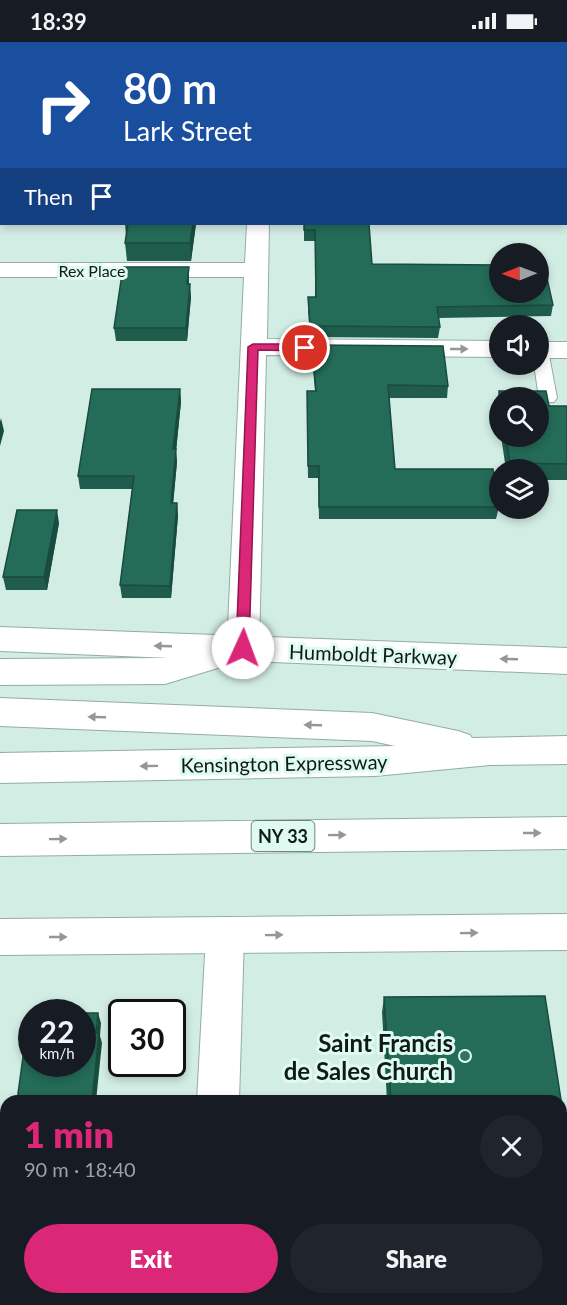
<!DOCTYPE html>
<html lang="en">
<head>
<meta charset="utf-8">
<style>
  body { margin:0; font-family:Lato,sans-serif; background:#20242c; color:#f1f3f6; height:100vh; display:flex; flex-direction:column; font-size:22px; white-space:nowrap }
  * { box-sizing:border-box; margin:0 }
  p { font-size:20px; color:#9ea1a6 }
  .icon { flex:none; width:33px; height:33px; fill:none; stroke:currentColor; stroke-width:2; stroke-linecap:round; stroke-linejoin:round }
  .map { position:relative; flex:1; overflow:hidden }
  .side { position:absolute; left:0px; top:1053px; width:567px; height:210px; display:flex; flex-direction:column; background:#171b24; border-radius:18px 18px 0 0; box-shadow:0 3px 9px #0003 }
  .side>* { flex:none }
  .banner { position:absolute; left:0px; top:0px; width:567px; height:183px; box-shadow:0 3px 9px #0003; background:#1a4fa0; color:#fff; overflow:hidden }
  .needle { width:39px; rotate:269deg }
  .controls { position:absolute; left:489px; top:201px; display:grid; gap:12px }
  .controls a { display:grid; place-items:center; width:60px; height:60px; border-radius:50%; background:#171b24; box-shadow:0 3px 9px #0003; font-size:30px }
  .speed { position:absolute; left:18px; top:957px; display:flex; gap:12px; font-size:30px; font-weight:700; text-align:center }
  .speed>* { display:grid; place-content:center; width:78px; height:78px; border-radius:50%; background:#171b24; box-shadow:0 3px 9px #0003; line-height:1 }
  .speed small { font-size:15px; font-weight:400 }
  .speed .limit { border:3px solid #111; border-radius:9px; background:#fff; color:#111 }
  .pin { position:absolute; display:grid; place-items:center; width:51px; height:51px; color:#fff; margin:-26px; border:3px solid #fff; border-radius:50%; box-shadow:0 2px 6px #0007 }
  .me { position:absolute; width:66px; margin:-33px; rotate:2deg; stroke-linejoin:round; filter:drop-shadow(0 0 4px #0008) }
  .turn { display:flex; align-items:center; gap:21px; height:126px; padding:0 24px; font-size:27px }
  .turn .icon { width:78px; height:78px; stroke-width:2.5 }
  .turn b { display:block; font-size:42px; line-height:51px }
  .then { display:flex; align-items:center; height:57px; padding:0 24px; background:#0003; gap:12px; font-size:22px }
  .round { display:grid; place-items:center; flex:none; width:63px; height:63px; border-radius:32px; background:#20242c }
  .summary { display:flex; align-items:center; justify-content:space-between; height:102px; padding:0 24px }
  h1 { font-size:36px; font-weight:800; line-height:45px; color:#db2777 }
  .cta { display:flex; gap:12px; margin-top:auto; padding:12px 24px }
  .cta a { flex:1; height:69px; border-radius:36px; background:#db2777; color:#fff; font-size:24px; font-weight:800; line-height:69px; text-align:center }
  .cta a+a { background:#20242c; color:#f1f3f6 }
  .status { display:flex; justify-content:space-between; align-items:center; height:42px; padding:0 30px; background:#171b24; direction:ltr }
  .status svg { height:16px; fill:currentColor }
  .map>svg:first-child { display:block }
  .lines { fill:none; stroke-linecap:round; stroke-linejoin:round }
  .lane-casing { stroke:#93ada4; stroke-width:2 }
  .street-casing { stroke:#93ada4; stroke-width:2 }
  .secondary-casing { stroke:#93ada4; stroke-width:2 }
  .highway-casing { stroke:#93ada4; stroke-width:2 }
  .lane { fill:#fff; fill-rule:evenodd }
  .street { fill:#fff; fill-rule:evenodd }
  .secondary { fill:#fff; fill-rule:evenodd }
  .highway { fill:#fff; fill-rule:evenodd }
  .rail { stroke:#3a4843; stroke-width:3; stroke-dasharray:6 3; stroke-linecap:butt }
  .wall { fill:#1f5c4c }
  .shaded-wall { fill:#194b3e }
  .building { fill:#246b58; stroke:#194b3e; stroke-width:1.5 }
  .oneway { fill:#939896 }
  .route { fill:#db2777; stroke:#8e194d; stroke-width:1.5 }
  .poi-dot { fill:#327260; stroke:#dffbf1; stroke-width:2 }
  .labels { text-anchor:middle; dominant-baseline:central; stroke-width:6; stroke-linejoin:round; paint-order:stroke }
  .far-street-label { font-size:16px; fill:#101a16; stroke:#dffbf1 }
  .shield { fill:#dffbf1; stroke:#4e5e58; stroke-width:1.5 }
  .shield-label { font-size:18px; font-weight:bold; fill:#101a16 }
  .street-label { font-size:20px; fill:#101a16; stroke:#dffbf1 }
  .near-poi-label { font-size:24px; font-weight:bold; fill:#101a16; stroke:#dffbf1; text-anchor:end }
</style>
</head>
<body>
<div class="status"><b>18:39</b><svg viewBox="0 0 49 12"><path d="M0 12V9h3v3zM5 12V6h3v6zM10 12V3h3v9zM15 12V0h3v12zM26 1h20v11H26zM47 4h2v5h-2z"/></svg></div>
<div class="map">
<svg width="567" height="1263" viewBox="0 0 567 1263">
  <rect width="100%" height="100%" fill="#d2ede4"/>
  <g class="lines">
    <defs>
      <path id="lane" d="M538,303L546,304L548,308L557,356L554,360H542L539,356L534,322H538Z"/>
      <path id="street" d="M255,0H273V2H255Z
        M247,182H269L267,297L500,299V315L266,313L259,606L254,615L243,618L232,615L227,606L244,235H0V221H245Z
        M538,300H567V316H538Z
        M225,876L239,881L244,894L239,1059H197L206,894L211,881Z
        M185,1257H233V1263H185Z"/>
      <path id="secondary" d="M0,585L567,606V632L0,609Z
        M567,872V908L0,913V877Z"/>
      <path id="highway" d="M243,594L254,597L259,606L254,615L165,642L0,643V617L165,616Z
        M0,656L372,671L458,689L470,693L472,696L567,694V722L490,723L375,734L0,741V711L395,704L372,699L0,684Z
        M567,775V807L0,814V782Z"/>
    </defs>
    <use href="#lane" class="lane-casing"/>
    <use href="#street" class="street-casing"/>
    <use href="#secondary" class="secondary-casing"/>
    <use href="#highway" class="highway-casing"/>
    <use href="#lane" class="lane"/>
    <use href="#street" class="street"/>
    <use href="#secondary" class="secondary"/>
    <use href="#highway" class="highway"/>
    <path class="rail" d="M13,2L17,0"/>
  </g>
  <path class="wall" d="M566,18L567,19V139H566Z
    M0,42H2V109H0Z
    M125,182H196L191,219H127L125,201L126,194Z
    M304,182L372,222L553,263L551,274L438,276L440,285L438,296L310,295L308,266V255H315V199H304Z
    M189,225V242L191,255L187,299H116L114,286Z
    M312,303L448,344L447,356H389L395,427L499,465L496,477H319L318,436H308L307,361L315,349L312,316Z
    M180,347L181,360L176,409L177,420L173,461H177L178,474L171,556H122L120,543L132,447H80L78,434Z
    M499,349H546L549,364H567V438H538V428H506L501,394H538V356H500V386L496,365Z
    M59,481L47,548H6L3,535Z
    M545,954L567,1097V1263H368L367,1257H561V1059H387L382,970L384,955Z"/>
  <path class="shaded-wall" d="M193,182H196L191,219L190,201Z
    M189,225V237L187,255V242Z
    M190,242L191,255L187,299L186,286Z
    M180,347L181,360L176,409L177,420L172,474L171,461L173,407Z
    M1,376L4,389L0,404V380Z
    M177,461L178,474L171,556L170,544Z
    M57,468L59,481L47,548L44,535Z
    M98,971L101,981L100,994L102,1001L96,1059H92Z
    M97,1257H101V1263H97Z"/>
  <path class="building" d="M305,0H374V2H305Z
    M470,0H567V5H566V18V2H470Z
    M566,18L567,19V129H566Z
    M0,42H2V92H0Z
    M125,182H193L190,201H125L128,182Z
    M304,182H369L372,222L500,223V250H538V223H544L553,263L437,265L440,285L310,284L308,255H316L315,188H304Z
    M123,225H189L187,242H190L186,286H114Z
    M312,303L443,304L448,344L388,343L395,427H493L499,465H319V424H308L307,349H316Z
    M92,347H180L173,407H176L171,461H177L170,544L120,543L134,434H78Z
    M499,349H546L549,364H567V422L510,421L506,394H538V356H500Z
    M17,468H57L44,535H3Z
    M545,954L567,1097V1263H370V1257H561V1059H391L384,955Z
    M29,971H32V1022H82V971H98L96,991H99L92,1059H17Z
    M0,1108H6V1257H97V1263H0Z"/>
  <defs><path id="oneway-solid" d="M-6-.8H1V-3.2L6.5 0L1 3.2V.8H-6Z" transform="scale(1.5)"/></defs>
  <g class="oneway">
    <use href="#oneway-solid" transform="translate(459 307)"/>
    <use href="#oneway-solid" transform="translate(163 604) rotate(-178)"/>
    <use href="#oneway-solid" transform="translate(509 617) rotate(-178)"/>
    <use href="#oneway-solid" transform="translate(97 675) rotate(-178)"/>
    <use href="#oneway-solid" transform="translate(313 683) rotate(-178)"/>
    <use href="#oneway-solid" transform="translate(149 724) rotate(179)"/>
    <use href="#oneway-solid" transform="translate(532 791)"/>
    <use href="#oneway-solid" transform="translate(337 793) rotate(-1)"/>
    <use href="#oneway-solid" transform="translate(58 797) rotate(-1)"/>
    <use href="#oneway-solid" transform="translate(469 891) rotate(-1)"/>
    <use href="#oneway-solid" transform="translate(274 893) rotate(-1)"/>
    <use href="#oneway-solid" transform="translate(58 895)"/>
  </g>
  <path class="route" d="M253,302H305L310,306L305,309L258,308L249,606L243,611L236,606L248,305Z"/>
  <circle class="poi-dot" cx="465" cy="1014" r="6"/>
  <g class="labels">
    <g class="far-street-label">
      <text x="92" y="228">Rex Place</text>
    </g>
    <rect class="shield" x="251.5" y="779" width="63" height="30" rx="4.5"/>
    <g class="shield-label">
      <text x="283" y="794">NY 33</text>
    </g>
    <g class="street-label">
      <text transform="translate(373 612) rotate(2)">Humboldt Parkway</text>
      <text transform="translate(284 721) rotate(-1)">Kensington Expressway</text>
    </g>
    <g class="near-poi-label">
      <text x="453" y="1000">Saint Francis<tspan x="453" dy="28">de Sales Church</tspan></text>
    </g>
  </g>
</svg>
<div class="controls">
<a><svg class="needle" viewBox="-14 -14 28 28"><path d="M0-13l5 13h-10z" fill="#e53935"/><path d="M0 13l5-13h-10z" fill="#9ea1a6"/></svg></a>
<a><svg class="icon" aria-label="sound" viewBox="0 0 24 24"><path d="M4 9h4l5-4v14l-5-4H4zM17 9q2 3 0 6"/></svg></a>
<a><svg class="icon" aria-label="search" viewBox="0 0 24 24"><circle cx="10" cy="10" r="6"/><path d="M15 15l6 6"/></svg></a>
<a><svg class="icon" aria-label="layers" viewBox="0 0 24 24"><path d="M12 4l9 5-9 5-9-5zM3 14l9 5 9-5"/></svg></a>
</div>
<div class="speed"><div>22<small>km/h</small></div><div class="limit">30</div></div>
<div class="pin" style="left:305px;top:306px;background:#d93025"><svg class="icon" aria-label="arrive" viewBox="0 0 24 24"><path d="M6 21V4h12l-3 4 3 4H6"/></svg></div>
<svg class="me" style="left:243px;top:606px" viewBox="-20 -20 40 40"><circle r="19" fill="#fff"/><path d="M0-13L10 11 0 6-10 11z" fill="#db2777"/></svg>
<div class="banner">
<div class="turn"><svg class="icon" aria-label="right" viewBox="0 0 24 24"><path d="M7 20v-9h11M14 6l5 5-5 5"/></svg><div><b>80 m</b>Lark Street</div></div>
<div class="then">Then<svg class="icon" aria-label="arrive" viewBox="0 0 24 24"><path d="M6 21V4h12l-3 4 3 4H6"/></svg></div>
</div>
<section class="side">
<div class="summary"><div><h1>1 min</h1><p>90 m · 18:40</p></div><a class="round"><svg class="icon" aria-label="close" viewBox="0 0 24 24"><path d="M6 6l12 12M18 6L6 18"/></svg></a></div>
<div class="cta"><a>Exit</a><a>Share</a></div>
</section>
</div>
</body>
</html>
